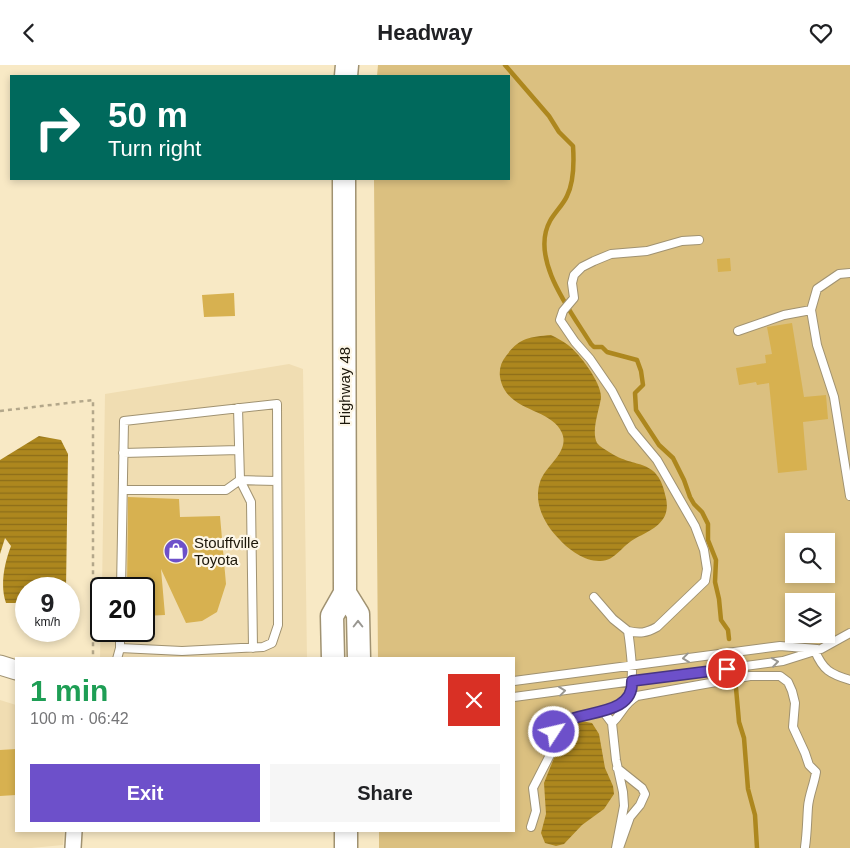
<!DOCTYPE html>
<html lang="en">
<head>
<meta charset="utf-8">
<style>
  body { margin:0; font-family:Helvetica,sans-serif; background:#f6f6f6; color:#202124; height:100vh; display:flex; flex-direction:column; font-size:19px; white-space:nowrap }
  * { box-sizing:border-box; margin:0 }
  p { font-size:16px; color:#757577 }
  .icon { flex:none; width:28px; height:28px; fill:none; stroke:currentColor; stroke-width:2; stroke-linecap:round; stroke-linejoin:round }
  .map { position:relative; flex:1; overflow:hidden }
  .panel { position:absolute; left:15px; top:592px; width:500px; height:175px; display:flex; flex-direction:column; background:#fff; border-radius:0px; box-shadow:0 2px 8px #0003 }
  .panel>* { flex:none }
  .hud { position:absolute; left:10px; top:10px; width:500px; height:105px; border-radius:0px; box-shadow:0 2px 8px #0003; background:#00695c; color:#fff; overflow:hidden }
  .buttons { position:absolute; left:785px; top:468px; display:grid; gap:10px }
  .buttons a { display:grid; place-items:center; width:50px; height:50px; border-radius:0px; background:#fff; box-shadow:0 2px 8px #0003; font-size:25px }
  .speed { position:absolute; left:15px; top:512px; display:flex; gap:10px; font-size:25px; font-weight:700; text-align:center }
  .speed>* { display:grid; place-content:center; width:65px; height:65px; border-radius:50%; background:#fff; box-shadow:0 2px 8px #0003; line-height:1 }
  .speed small { font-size:12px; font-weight:400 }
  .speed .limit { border:2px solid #111; border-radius:8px; background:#fff; color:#111 }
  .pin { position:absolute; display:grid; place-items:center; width:42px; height:42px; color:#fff; margin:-21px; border:2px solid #fff; border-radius:50%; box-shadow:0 1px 5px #0007 }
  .me { position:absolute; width:55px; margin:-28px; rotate:55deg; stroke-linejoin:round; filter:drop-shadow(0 0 4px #0008) }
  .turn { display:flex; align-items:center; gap:18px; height:105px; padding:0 15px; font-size:22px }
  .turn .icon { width:65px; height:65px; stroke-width:2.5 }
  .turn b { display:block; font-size:35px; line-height:42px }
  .round { display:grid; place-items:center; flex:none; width:52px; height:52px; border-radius:0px; background:#f6f6f6 }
  .head { display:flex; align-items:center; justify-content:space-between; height:85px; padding:0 15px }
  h1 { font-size:30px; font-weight:700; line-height:38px; color:#1e9e55 }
  .primary-button { display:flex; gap:10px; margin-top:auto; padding:10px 15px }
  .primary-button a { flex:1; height:58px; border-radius:0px; background:#6d50ca; color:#fff; font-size:20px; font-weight:700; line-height:58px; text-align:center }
  .primary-button a+a { background:#f6f6f6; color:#202124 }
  header { display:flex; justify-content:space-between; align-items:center; height:65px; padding:0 15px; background:#fff; font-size:22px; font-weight:700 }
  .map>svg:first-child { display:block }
  .built { fill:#f0ddb2 }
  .green { fill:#dbc080; fill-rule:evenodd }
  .water { fill:url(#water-rules) }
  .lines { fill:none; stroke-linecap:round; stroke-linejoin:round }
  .stream { stroke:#ad871e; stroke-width:4.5 }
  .building { fill:#d7b150 }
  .service-casing { stroke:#a09271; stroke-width:10 }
  .minor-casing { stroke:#a09271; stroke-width:18 }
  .tertiary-casing { stroke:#a09271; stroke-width:21 }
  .primary-casing { stroke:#a09271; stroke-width:25 }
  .path { stroke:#b3a78a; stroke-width:2.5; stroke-dasharray:4 4; stroke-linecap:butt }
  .service { stroke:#fff; stroke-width:8 }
  .minor { stroke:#fff; stroke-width:15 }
  .tertiary { stroke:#fff; stroke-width:19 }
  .primary { stroke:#fff; stroke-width:22 }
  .oneway { stroke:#999791 }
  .route-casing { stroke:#473483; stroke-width:12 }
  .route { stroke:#6d50ca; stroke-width:9 }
  .labels { text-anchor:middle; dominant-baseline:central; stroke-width:4.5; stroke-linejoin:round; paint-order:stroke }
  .street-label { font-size:15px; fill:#1c170a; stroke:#fdf7e8 }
  .poi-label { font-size:15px; fill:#1c170a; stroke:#fdf7e8; text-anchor:start }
</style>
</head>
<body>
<header><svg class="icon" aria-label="back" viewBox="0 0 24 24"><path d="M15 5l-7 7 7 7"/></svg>Headway<svg class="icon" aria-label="heart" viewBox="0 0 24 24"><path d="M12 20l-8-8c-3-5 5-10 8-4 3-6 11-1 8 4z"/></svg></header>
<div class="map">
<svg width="850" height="783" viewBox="0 0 850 783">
  <defs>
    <pattern id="water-rules" width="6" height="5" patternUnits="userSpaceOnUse" patternTransform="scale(1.25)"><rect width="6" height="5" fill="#ad871e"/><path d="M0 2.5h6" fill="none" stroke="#8c6d19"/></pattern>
  </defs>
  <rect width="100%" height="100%" fill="#f8e9c5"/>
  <path class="built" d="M289,299L303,304L307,594H100L101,538V566H144V524H102L105,329Z
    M0,635L16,640V766H64L63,780L31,783H0Z"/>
  <path class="green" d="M378,0H850V783H379V766H514V594H378L374,114H509V11H377ZM794,476H826V509H794ZM794,536H826V569H794Z"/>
  <path class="water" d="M551,270C557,273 563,276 568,280C579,288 602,318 601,333C599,346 591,366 597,378C600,382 605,384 609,387C636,405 658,391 666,433C671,456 654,464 636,473C622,480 615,497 599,496C585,496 569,485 560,475C545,460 533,439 540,417C545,401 570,387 562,368C551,342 506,348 500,312C499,304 501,297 506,291C519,273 529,272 551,270Z
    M39,371L61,375L68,389L66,524H26V538H6C0,521 4,499 11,481L5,473L0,489V395Z
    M581,656L592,658L599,669L605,703L613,721L614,729L604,744L582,760L564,779L556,781L545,778L541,768L546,749L544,718L558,683L562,666L567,659Z"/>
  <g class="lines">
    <path class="stream" d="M505,0L549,51L559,67L573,81C574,96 574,117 567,131C563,140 555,147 550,156C529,194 572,248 591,279L594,282H602L607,287L637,295L641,306L643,320L635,328L636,345L659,380L673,393L684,415L690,432L694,439L702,447L708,459V475L716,495L715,517L719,534L721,555L728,565L729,574
      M736,623L739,657L744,673L748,724L755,750L757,783"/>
  </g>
  <path class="building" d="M730,193L731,206L718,207L717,194Z
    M234,228L235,251L204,252L202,230Z
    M792,258L804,332L826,330L828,354L803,357L807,405L778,408L769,318L757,320L756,317L739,320L736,303L766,298L765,290L772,289L767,262Z
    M128,432L179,434L180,452L220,451L226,519L217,547L202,556L186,558L161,504L165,550L144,551V524H127Z
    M16,684V730L0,731V685Z"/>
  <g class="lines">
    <defs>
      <path id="service" d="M850,208L839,209L817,224L811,245L817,280L834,332L850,431
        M738,266L784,250L811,245
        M238,343L240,415L251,437L253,583
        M123,388L239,385
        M123,425H226L240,415L277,416
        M594,532L613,554L628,566C630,578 631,589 632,602C632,627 631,639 603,646
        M628,566C640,569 646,568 657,562L705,516L707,504L704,485L695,461L657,395L632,365L612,326L590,294L575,277L560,255L563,246L574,233L572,218L574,210L582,202L594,196L611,189L647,186L682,176L699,175
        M120,583L182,586L263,582L272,578L278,560L277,339L124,356L121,524
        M815,586C823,605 830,609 850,615
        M117,594L120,583V566
        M514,616L780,581L817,584
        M514,632L783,596L821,584L850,568
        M612,658C623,648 622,640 637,631L750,611H780L788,617L792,626L795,638L793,662L805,688L809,700L816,707C814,720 809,730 808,742C807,756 807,769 805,782
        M617,703L642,723L645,729L640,740L630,752L619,783
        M531,762L536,746L533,723L550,690L554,676V667L560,659L572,654L603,646L612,658L616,695L623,727L624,741L616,783"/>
      <path id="minor" d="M73,783L74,766"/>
      <path id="tertiary" d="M0,600L16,605"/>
      <path id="primary" d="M346,11L347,0
        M345,528L358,549L359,594
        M333,594L332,551L345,528L344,114
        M346,766V783"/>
    </defs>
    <use href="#service" class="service-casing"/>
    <use href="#minor" class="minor-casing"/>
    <use href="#tertiary" class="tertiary-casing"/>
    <use href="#primary" class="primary-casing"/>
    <path class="path" d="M0,346L93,335V594"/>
    <use href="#service" class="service"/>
    <use href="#minor" class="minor"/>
    <use href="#tertiary" class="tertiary"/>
    <use href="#primary" class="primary"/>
  </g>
  <defs><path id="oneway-chevron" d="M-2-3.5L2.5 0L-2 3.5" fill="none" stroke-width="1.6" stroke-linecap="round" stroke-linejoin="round" transform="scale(1.25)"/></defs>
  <g class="oneway">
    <use href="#oneway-chevron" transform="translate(358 559) rotate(-90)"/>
    <use href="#oneway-chevron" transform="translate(686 593) rotate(173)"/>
    <use href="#oneway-chevron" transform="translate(775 597) rotate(-8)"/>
    <use href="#oneway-chevron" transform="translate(562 626) rotate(-7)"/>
  </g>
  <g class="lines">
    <defs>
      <path id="route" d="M554,667C556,664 558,660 561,658C583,645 634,651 632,616L727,604"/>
    </defs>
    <use href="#route" class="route-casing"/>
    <use href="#route" class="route"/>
  </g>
  <defs>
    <symbol id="shop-disc" viewBox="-11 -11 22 22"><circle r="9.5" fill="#6d50ca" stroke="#fdf7e8"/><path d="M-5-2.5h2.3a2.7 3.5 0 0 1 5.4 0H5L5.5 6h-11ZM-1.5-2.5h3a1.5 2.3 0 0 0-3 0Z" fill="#fff"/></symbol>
  </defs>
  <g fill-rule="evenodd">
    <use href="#shop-disc" x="162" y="472" width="28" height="28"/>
  </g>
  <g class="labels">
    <g class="street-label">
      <text transform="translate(344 321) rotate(-90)">Highway 48</text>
    </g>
    <g class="poi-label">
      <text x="194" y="477">Stouffville<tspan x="194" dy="17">Toyota</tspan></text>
    </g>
  </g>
</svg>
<div class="buttons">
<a><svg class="icon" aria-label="search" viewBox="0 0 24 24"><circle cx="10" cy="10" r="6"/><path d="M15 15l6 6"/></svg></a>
<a><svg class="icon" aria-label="layers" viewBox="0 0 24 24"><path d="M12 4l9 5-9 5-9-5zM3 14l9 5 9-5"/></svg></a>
</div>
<div class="speed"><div>9<small>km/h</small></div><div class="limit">20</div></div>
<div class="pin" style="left:727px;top:604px;background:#d93025"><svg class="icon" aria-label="arrive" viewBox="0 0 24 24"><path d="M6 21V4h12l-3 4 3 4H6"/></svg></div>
<svg class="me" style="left:554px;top:667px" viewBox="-20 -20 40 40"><circle r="17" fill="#6d50ca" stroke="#fff" stroke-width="3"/><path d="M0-11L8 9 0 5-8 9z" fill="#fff"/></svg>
<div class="hud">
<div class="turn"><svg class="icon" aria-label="right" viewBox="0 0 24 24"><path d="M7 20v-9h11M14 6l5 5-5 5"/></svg><div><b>50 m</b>Turn right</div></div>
</div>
<section class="panel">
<div class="head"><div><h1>1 min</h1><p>100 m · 06:42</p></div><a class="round" style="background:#d93025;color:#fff"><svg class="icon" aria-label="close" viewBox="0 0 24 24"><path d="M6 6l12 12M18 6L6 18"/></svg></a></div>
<div class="primary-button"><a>Exit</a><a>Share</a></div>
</section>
</div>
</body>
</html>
